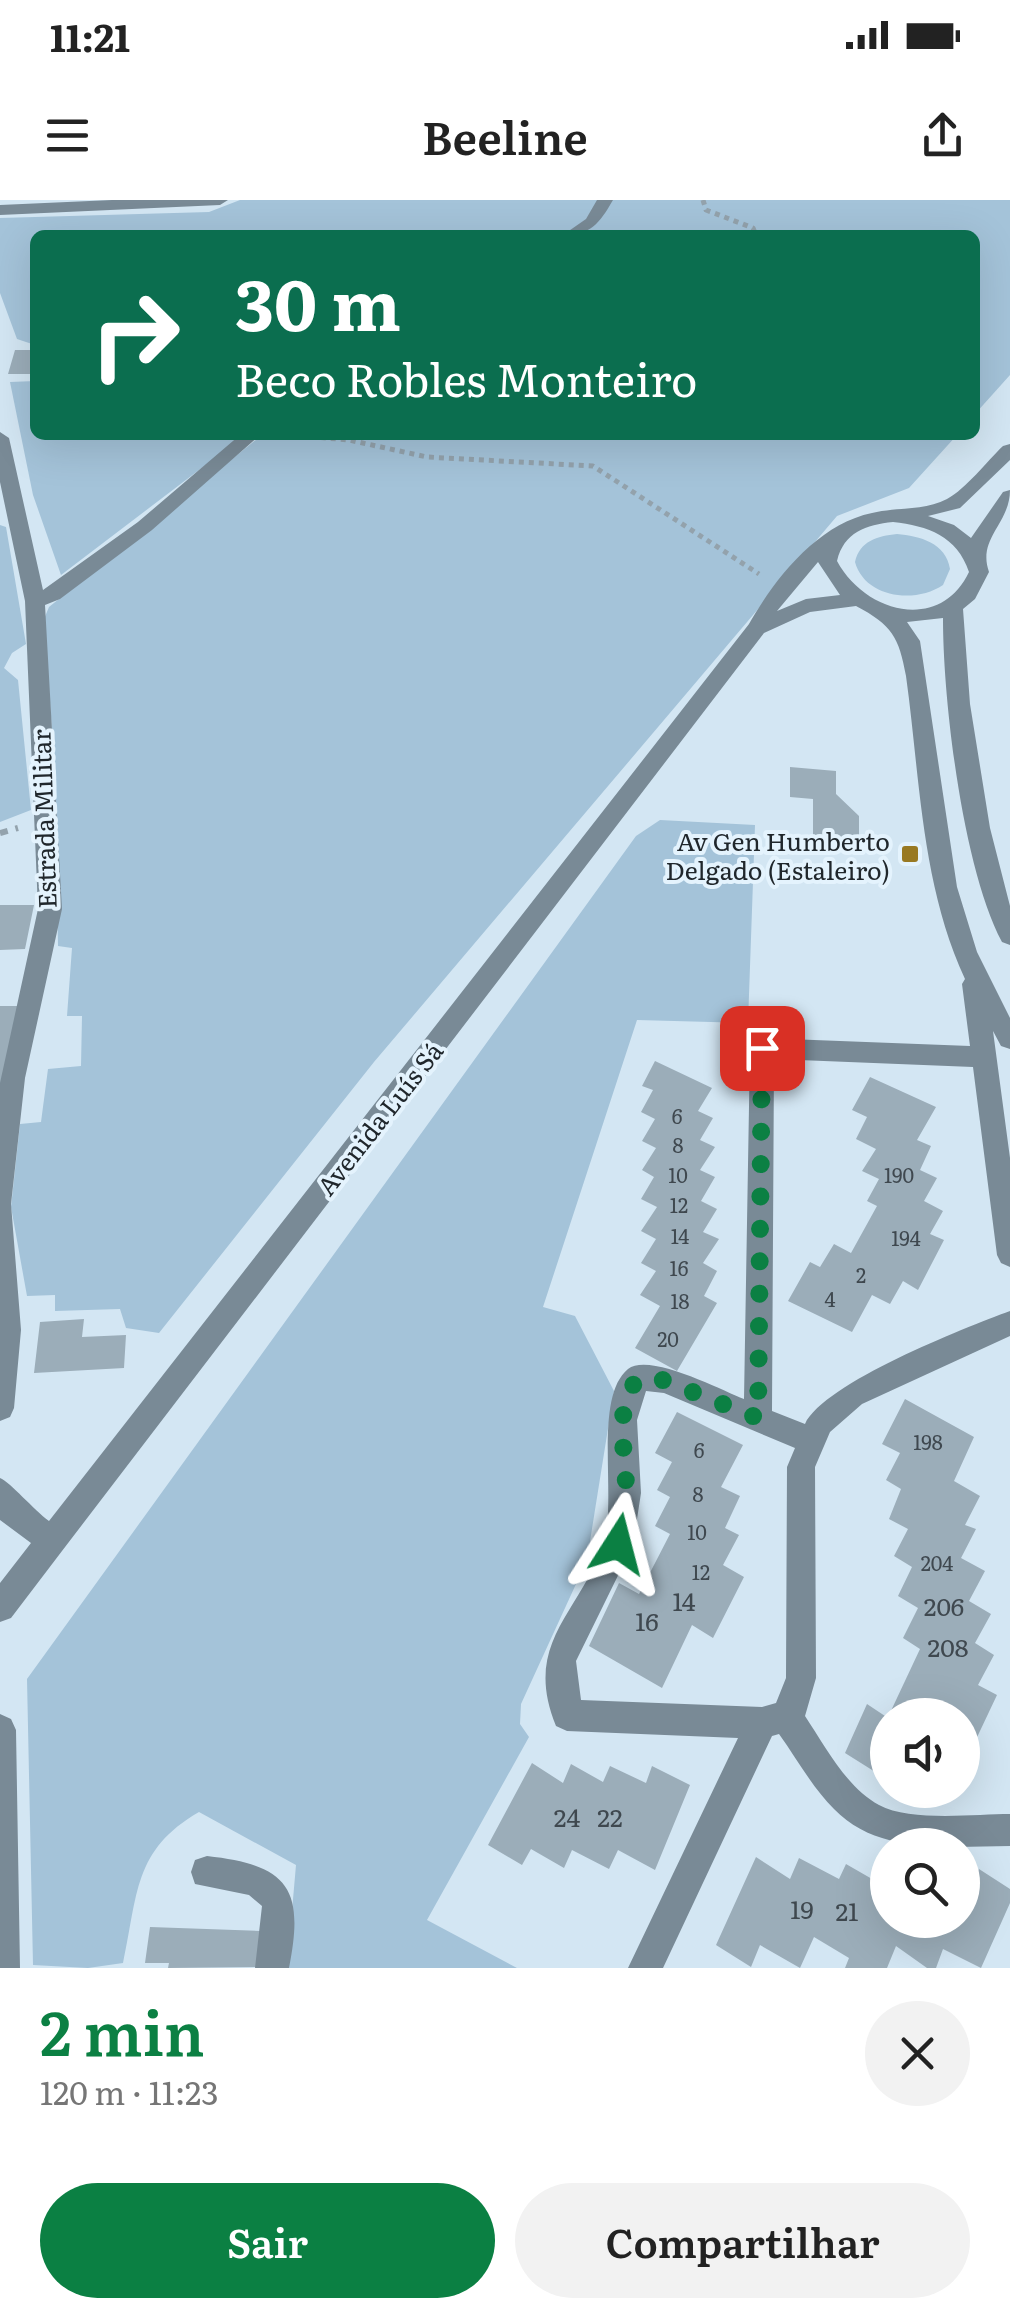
<!DOCTYPE html>
<html lang="pt">
<head>
<meta charset="utf-8">
<style>
  body { margin:0; font-family:Literata,serif; background:#f2f2f2; color:#222; height:100vh; display:flex; flex-direction:column; font-size:38px; white-space:nowrap }
  * { box-sizing:border-box; margin:0 }
  p { font-size:32px; color:#767676 }
  .icon { flex:none; width:55px; height:55px; fill:none; stroke:currentColor; stroke-width:2; stroke-linecap:round; stroke-linejoin:round }
  .map { position:relative; height:1768px; overflow:hidden }
  .details { display:flex; flex-direction:column; background:#fff; flex:1 }
  .details>* { flex:none }
  .top-card { position:absolute; left:30px; top:30px; width:950px; height:210px; border-radius:15px; box-shadow:0 10px 40px #0002; background:#0b6e4f; color:#fff; overflow:hidden }
  .controls { position:absolute; left:870px; top:1498px; display:grid; gap:20px }
  .controls a { display:grid; place-items:center; width:110px; height:110px; border-radius:50%; background:#fff; box-shadow:0 10px 40px #0002; font-size:50px }
  .pin { position:absolute; display:grid; place-items:center; width:85px; height:85px; color:#fff; margin:-42px; border-radius:20px; box-shadow:0 5px 15px #0006 }
  .me { position:absolute; width:110px; margin:-55px; rotate:9deg; stroke-linejoin:round; filter:drop-shadow(0 0 8px #0008) }
  .turn { display:flex; align-items:center; gap:35px; height:210px; padding:0 40px; font-size:45px }
  .turn .icon { width:130px; height:130px; stroke-width:2.5 }
  .turn b { display:block; font-size:70px; line-height:85px }
  .round { display:grid; place-items:center; flex:none; width:105px; height:105px; border-radius:52px; background:#f2f2f2 }
  .head { display:flex; align-items:center; justify-content:space-between; height:170px; padding:0 40px }
  h1 { font-size:60px; font-weight:600; line-height:75px; color:#0b8043 }
  .action { display:flex; gap:20px; margin-top:auto; padding:20px 40px }
  .action a { flex:1; height:115px; border-radius:60px; background:#0b8043; color:#fff; font-size:40px; font-weight:600; line-height:115px; text-align:center }
  .action a+a { background:#f2f2f2; color:#222 }
  .status { display:flex; justify-content:space-between; align-items:center; height:70px; padding:0 50px; background:#fff; direction:ltr }
  .status svg { height:28px; fill:currentColor }
  header { display:flex; justify-content:space-between; align-items:center; height:130px; padding:0 40px; background:#fff; font-size:45px; font-weight:600 }
  .map>svg:first-child { display:block }
  .green { fill:#a4c3d9 }
  .building { fill:#9badb9 }
  .lines { fill:none; stroke-linecap:round; stroke-linejoin:round }
  .path-far1 { stroke:#93a2ac; stroke-width:5; stroke-dasharray:5 5; stroke-linecap:butt }
  .path { stroke:#93a2ac; stroke-width:6; stroke-dasharray:8 8; stroke-linecap:butt }
  .minor { fill:#798a96; fill-rule:evenodd }
  .route { stroke:#0b8043; stroke-width:18; stroke-dasharray:0 32.4 }
  .poi-dot { fill:#987922; stroke:#e4f3fd; stroke-width:4 }
  .labels { text-anchor:middle; dominant-baseline:central; stroke-width:8; stroke-linejoin:round; paint-order:stroke }
  .number-label { font-size:20px; fill:#3f484f }
  .street-label { font-size:25px; fill:#20272c; stroke:#e4f3fd }
  .poi-label { font-size:25px; fill:#20272c; stroke:#e4f3fd; text-anchor:end }
  .near-number-label { font-size:25px; fill:#3f484f }
</style>
</head>
<body>
<div class="status"><b>11:21</b><svg viewBox="0 0 49 12"><path d="M0 12V9h3v3zM5 12V6h3v6zM10 12V3h3v9zM15 12V0h3v12zM26 1h20v11H26zM47 4h2v5h-2z"/></svg></div>
<header><svg class="icon" aria-label="menu" viewBox="0 0 24 24"><path d="M4 6h16M4 12h16M4 18h16"/></svg>Beeline<svg class="icon" aria-label="share" viewBox="0 0 24 24"><path d="M12 15V3M7 8l5-5 5 5M5 13v7h14v-7"/></svg></header>
<div class="map">
<svg width="1010" height="1768" viewBox="0 0 1010 1768">
  <rect width="100%" height="100%" fill="#d3e6f3"/>
  <path class="green" d="M240,0H1010V175L975,214V35H35V145L17,139L0,93V18L209,12Z
    M35,181V235H245L61,375L33,295L10,182Z
    M262,235H957L909,288L837,316L374,862L159,1133L126,1128L120,1109L55,1111V1095L27,1096L11,1007L20,924L41,922L48,869L81,866L82,816H67L72,748L58,746L55,572L44,419L49,407Z
    M0,325L6,327L26,444L12,453L4,468L18,480L31,610L0,622Z
    M897,334C920,336 946,343 950,369L943,385C915,404 865,398 855,362C860,341 877,336 897,334Z
    M660,620L755,625L748,823L637,820L543,1107L575,1116L614,1191L587,1360L521,1504L520,1524L529,1537L427,1720L517,1768H287L296,1665L199,1612C133,1650 138,1695 123,1763L88,1768L33,1765L27,1479L636,636Z"/>
  <path class="building" d="M15,150H35L30,174H8Z
    M790,567L836,571V594L859,616V648L813,644V599L790,597Z
    M0,705H34L25,749L0,750Z
    M0,806H19L0,898Z
    M655,861L712,888L698,911L713,918L700,940L715,947L700,970L715,977L701,1001L717,1009L703,1032L719,1039L703,1063L717,1071L704,1096L717,1103L677,1171L635,1148L660,1106L640,1095L656,1071L641,1063L656,1039L641,1031L657,1007L641,999L654,977L642,970L656,948L642,941L655,919L641,912L653,890L642,886Z
    M870,877L936,907L917,940L931,946L920,970L937,978L924,1001L943,1011L930,1034L944,1040L918,1090L903,1081L890,1104L872,1095L852,1132L788,1101L810,1062L820,1067L834,1044L851,1053L877,1006L867,1001L879,979L862,971L876,949L856,939L867,917L852,910Z
    M84,1119L82,1137L126,1135L124,1168L34,1173L40,1122Z
    M905,1199L974,1237L954,1281L980,1296L965,1325L976,1329L961,1358L985,1371L969,1401L991,1414L975,1443L994,1455L978,1485L997,1495L962,1569V1515H889L920,1449L903,1438L918,1408L898,1396L912,1367L894,1356L908,1329L889,1319L901,1289L886,1280L900,1253L882,1244Z
    M677,1212L743,1245L721,1287L740,1296L725,1328L739,1335L723,1365L744,1377L713,1438L692,1425L662,1488L589,1446L619,1383L639,1394L670,1334L655,1326L670,1297L657,1290L672,1262L655,1253Z
    M867,1504L888,1518V1580L845,1553Z
    M532,1563L563,1583L571,1564L603,1582L610,1566L646,1583L652,1566L690,1585L655,1670L618,1650L609,1669L572,1650L564,1668L531,1649L522,1665L488,1645Z
    M756,1657L790,1679L799,1658L839,1679L846,1664L879,1683L888,1663V1720H962V1678L973,1684L979,1669L1010,1689V1703L981,1768L943,1749L936,1768H927L896,1746L887,1768H845L849,1758L814,1737L800,1768L760,1745L751,1767L716,1745Z
    M150,1727L261,1731L256,1767L168,1768L169,1763H145Z"/>
  <g class="lines">
    <path class="path-far1" d="M703,0L706,10L753,28L756,35
      M291,235L349,240L427,257L593,266L759,374"/>
    <path class="path" d="M0,633L18,628"/>
    <path class="minor" d="M112,0H228L220,5L0,15V5Z
      M597,0H613C599,24 591,35 563,35L586,19Z
      M0,232L9,238L43,390L138,322L240,235H260L152,330L60,399L45,405L62,709L25,878L11,1004L21,1130L14,1208L10,1217L0,1221V883L38,709L25,401L0,282Z
      M1010,244V260L960,308L928,316L954,325L971,338L1003,292L1010,290C1010,324 977,338 989,372L975,399L963,409L970,504L990,628L1010,706V745L1002,742C963,669 943,502 943,418L907,422L920,441L957,687L977,752L1010,818V849L1001,846L993,831L1010,958V1067L1001,1063L997,1055L973,867L774,859L772,1211L805,1224C824,1183 964,1128 1010,1111V1136L862,1204L830,1232L815,1267L816,1478L805,1516C825,1546 846,1587 879,1605C910,1622 975,1614 1010,1614V1646C952,1646 879,1656 834,1609C812,1587 797,1559 779,1534L772,1536L663,1768H628L738,1538L567,1531L556,1526C521,1441 583,1411 604,1341C617,1296 593,1198 628,1169C649,1152 721,1190 744,1199L750,848L753,841L762,838L970,846L962,784L965,779C921,684 920,577 906,476C899,437 892,425 856,406L810,412L764,433L62,1351L11,1418L0,1422V1383L31,1343L0,1320V1278C10,1282 34,1310 49,1321L749,424C775,378 818,324 872,313C896,307 924,311 947,299C967,288 986,262 1003,246ZM893,322C928,326 957,336 969,372C940,433 865,413 837,361C844,332 866,325 893,322ZM818,362L840,395L806,399L777,411ZM646,1191L664,1193L795,1248L787,1267L786,1478L776,1503L762,1507L581,1500L576,1461L633,1345L641,1293L637,1220Z
      M0,1514L11,1519L16,1530L20,1768H0Z
      M207,1656C288,1665 305,1688 289,1768H255L262,1706L249,1695L195,1684L191,1672L195,1660Z"/>
  </g>
  <g class="lines">
    <path class="route" d="M618,1344C622,1326 626,1309 626,1290C627,1261 607,1173 655,1177L758,1218L762,848"/>
  </g>
  <rect class="poi-dot" x="900" y="644" width="20" height="20" rx="5"/>
  <g class="labels">
    <g class="number-label">
      <text x="677" y="915">6</text>
      <text x="678" y="944">8</text>
      <text x="678" y="974">10</text>
      <text x="899" y="974">190</text>
      <text x="679" y="1004">12</text>
      <text x="680" y="1035">14</text>
      <text x="906" y="1037">194</text>
      <text x="679" y="1067">16</text>
      <text x="861" y="1074">2</text>
      <text x="830" y="1098">4</text>
      <text x="680" y="1100">18</text>
      <text x="668" y="1138">20</text>
      <text x="928" y="1241">198</text>
      <text x="699" y="1249">6</text>
      <text x="698" y="1293">8</text>
      <text x="697" y="1331">10</text>
      <text x="937" y="1362">204</text>
      <text x="701" y="1371">12</text>
    </g>
    <g class="street-label">
      <text transform="translate(43 619) rotate(-92)">Estrada Militar</text>
      <text transform="translate(379 918) rotate(-52)">Avenida Luís Sá</text>
    </g>
    <g class="poi-label">
      <text x="890" y="640">Av Gen Humberto<tspan x="890" dy="29">Delgado (Estaleiro)</tspan></text>
    </g>
    <g class="near-number-label">
      <text x="684" y="1400">14</text>
      <text x="944" y="1405">206</text>
      <text x="647" y="1420">16</text>
      <text x="948" y="1446">208</text>
      <text x="567" y="1616">24</text>
      <text x="610" y="1616">22</text>
      <text x="802" y="1708">19</text>
      <text x="847" y="1710">21</text>
    </g>
  </g>
</svg>
<div class="controls">
<a><svg class="icon" aria-label="sound" viewBox="0 0 24 24"><path d="M4 9h4l5-4v14l-5-4H4zM17 9q2 3 0 6"/></svg></a>
<a><svg class="icon" aria-label="search" viewBox="0 0 24 24"><circle cx="10" cy="10" r="6"/><path d="M15 15l6 6"/></svg></a>
</div>
<div class="pin" style="left:762px;top:848px;background:#d93025"><svg class="icon" aria-label="arrive" viewBox="0 0 24 24"><path d="M6 21V4h12l-3 4 3 4H6"/></svg></div>
<svg class="me" style="left:618px;top:1344px" viewBox="-20 -20 40 40"><path d="M0-17L14 15 0 8-14 15z" fill="#0b8043" stroke="#fff" stroke-width="4"/></svg>
<div class="top-card">
<div class="turn"><svg class="icon" aria-label="right" viewBox="0 0 24 24"><path d="M7 20v-9h11M14 6l5 5-5 5"/></svg><div><b>30 m</b>Beco Robles Monteiro</div></div>
</div>
</div>
<section class="details">
<div class="head"><div><h1>2 min</h1><p>120 m · 11:23</p></div><a class="round"><svg class="icon" aria-label="close" viewBox="0 0 24 24"><path d="M6 6l12 12M18 6L6 18"/></svg></a></div>
<div class="action"><a>Sair</a><a>Compartilhar</a></div>
</section>
</body>
</html>
